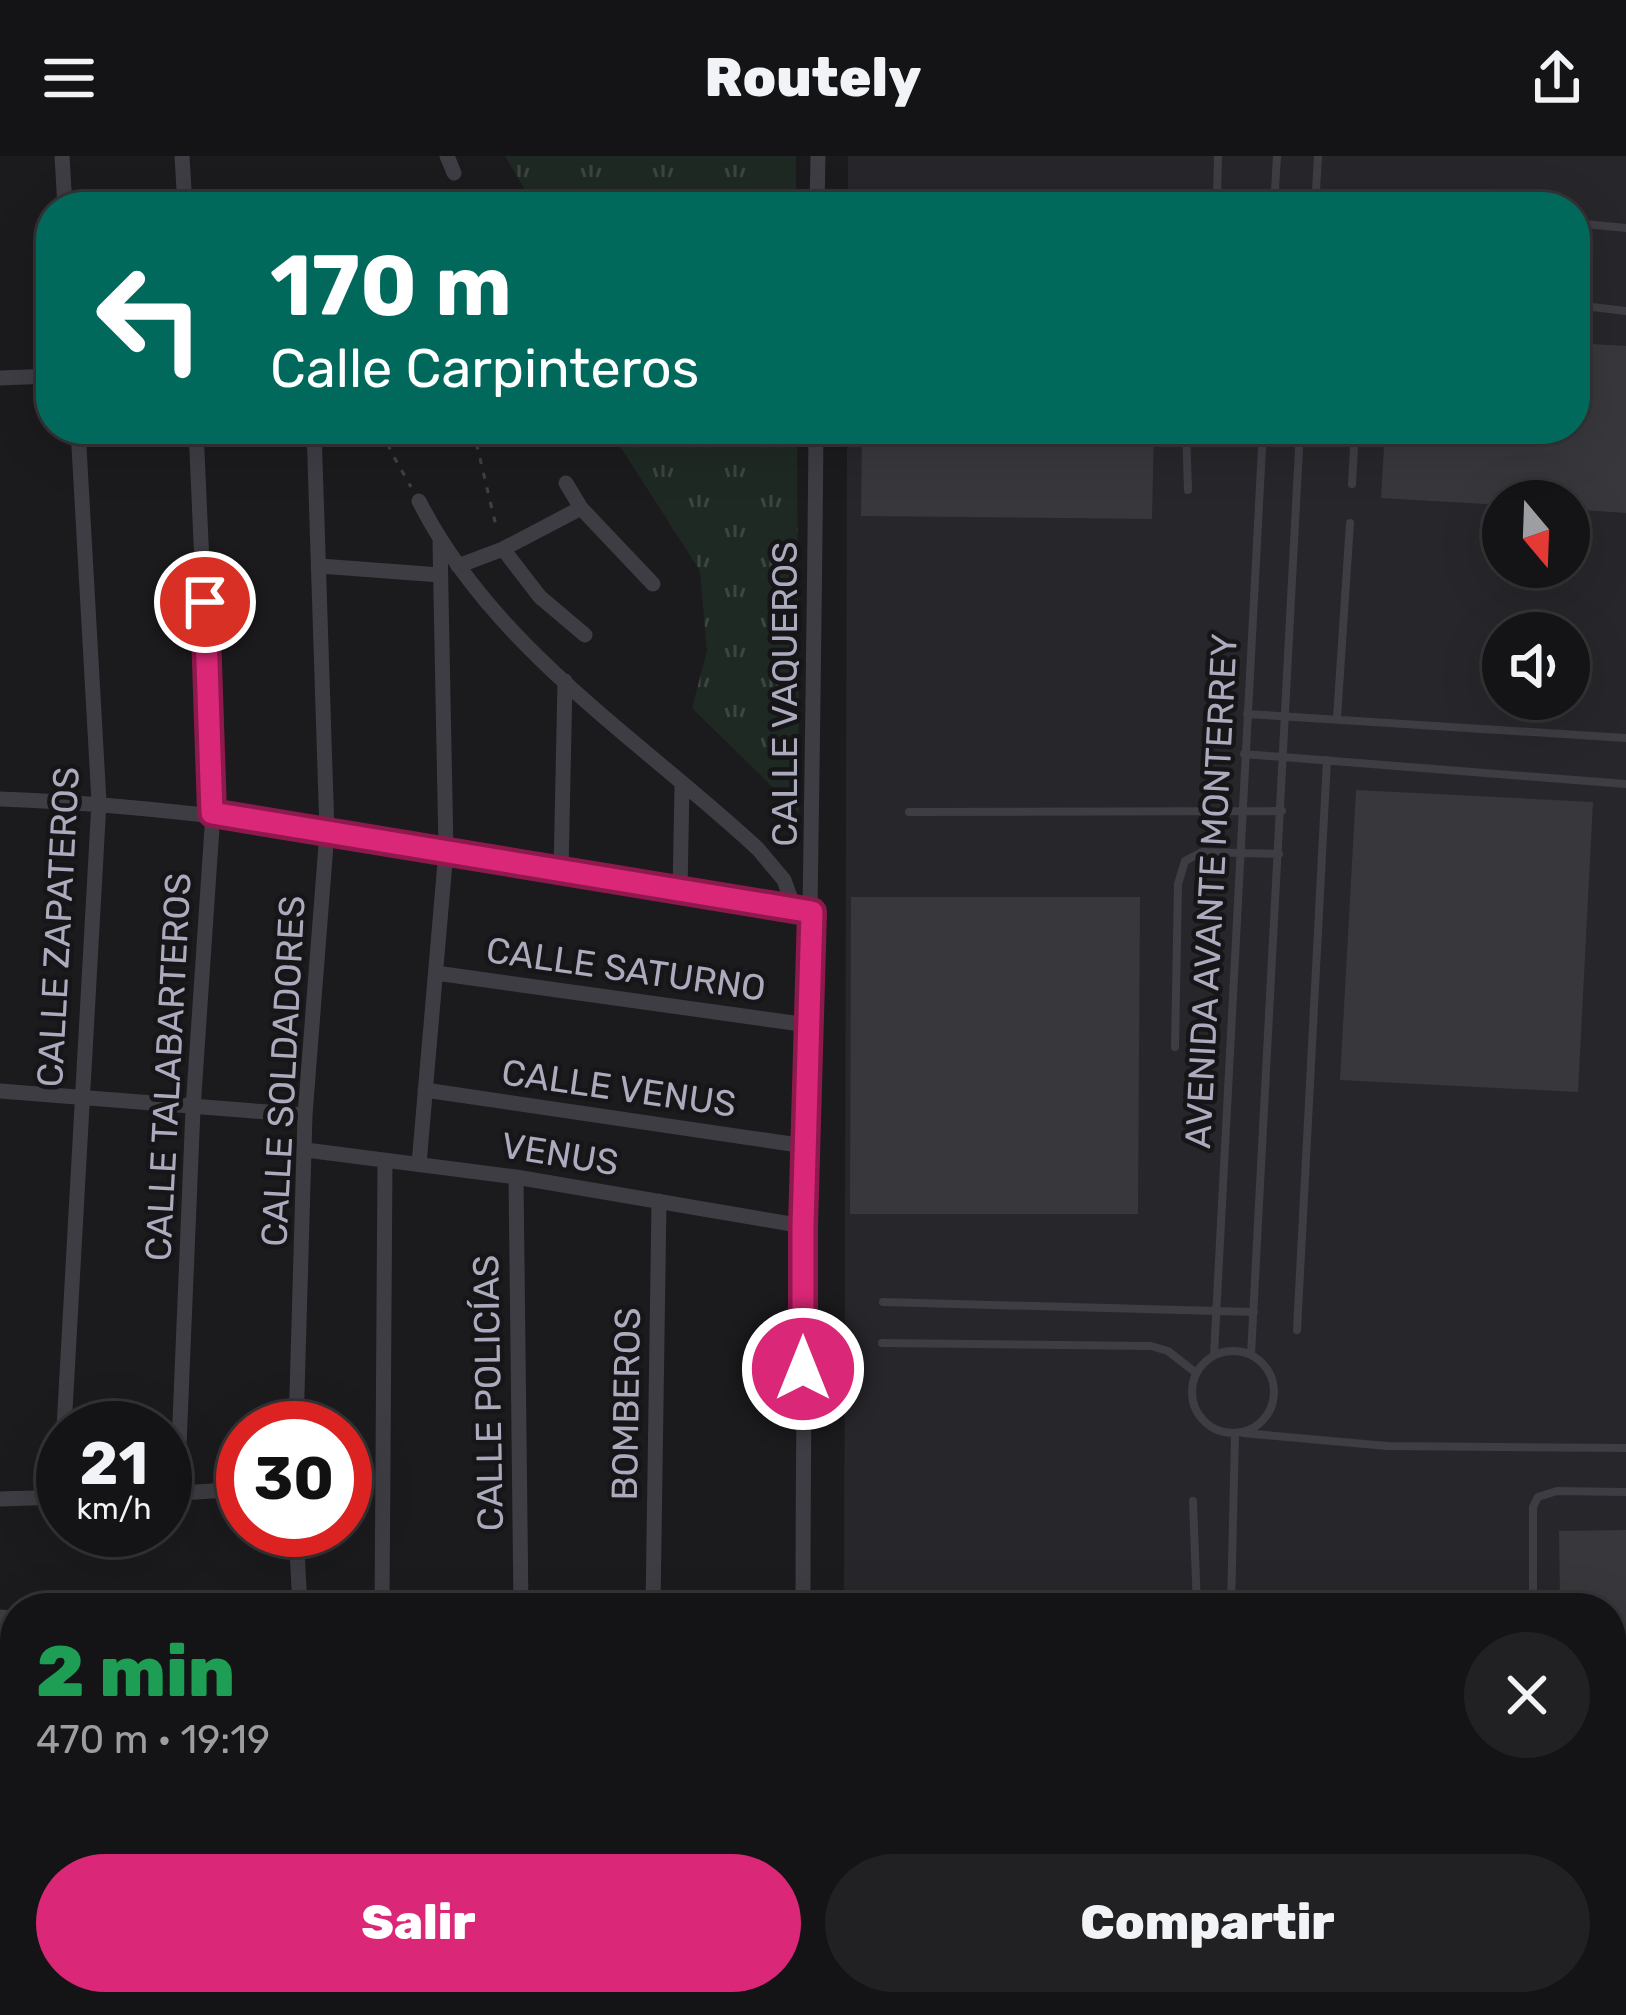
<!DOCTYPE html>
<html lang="es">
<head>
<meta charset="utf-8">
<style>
  body { margin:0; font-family:Rubik,sans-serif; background:#212123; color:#f1f3f6; height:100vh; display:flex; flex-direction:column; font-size:45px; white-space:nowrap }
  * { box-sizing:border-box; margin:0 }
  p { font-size:39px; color:#9d9ea1 }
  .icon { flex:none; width:66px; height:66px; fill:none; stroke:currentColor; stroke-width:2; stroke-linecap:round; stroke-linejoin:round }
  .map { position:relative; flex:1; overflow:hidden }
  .sheet { position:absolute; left:0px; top:1437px; width:1626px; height:423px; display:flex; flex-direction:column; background:#141416; border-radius:48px 48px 0 0; box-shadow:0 12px 48px #0002,0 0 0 3px #333335 }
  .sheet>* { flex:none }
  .top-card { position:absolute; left:36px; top:36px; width:1554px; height:252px; border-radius:48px; box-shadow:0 12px 48px #0002,0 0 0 3px #333335; background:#00695c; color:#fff; overflow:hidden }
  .needle { width:78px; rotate:161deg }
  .tools { position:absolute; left:1482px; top:324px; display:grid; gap:24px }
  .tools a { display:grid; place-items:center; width:108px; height:108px; border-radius:50%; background:#141416; box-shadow:0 12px 48px #0002,0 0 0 3px #333335; font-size:60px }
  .speed { position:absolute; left:36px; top:1245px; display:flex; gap:24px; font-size:60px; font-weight:700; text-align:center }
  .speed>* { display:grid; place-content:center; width:156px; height:156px; border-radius:50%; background:#141416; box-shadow:0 12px 48px #0002,0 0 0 3px #333335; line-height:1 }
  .speed small { font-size:30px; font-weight:400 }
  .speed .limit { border:18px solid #d22; background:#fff; color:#111 }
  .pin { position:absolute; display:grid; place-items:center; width:102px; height:102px; color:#fff; margin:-51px; border:6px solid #fff; border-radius:50%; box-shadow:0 3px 12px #0007 }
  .me { position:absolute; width:132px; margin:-66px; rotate:0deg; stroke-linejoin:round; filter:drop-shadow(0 0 9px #0008) }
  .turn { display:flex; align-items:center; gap:42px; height:252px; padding:0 36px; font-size:54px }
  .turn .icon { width:156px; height:156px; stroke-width:2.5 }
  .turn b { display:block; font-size:84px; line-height:102px }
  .round { display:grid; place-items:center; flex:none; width:126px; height:126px; border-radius:63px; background:#212123 }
  .head { display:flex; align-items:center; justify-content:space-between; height:204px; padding:0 36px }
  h1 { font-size:72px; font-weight:800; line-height:90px; color:#1e9e55 }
  .action { display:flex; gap:24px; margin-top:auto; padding:24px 36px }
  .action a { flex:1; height:138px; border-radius:72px; background:#db2777; color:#fff; font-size:48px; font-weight:800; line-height:138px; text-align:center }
  .action a+a { background:#212123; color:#f1f3f6 }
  header { display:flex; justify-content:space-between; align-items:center; height:156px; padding:0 36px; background:#141416; font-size:54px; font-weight:800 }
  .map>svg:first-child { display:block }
  .built { fill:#27262a; fill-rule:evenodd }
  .grass { fill:url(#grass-tufts) }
  .park { fill:#1f2923 }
  .building { fill:#38373c }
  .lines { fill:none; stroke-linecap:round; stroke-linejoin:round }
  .path { stroke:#414049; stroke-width:3; stroke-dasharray:6 9; stroke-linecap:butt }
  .lane { stroke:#3e3d44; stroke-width:8 }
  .street { stroke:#3e3d44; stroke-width:15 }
  .route-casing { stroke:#8e194d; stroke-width:30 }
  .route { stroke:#db2777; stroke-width:21 }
  .labels { text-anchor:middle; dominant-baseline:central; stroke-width:9; stroke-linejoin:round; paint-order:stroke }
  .street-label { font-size:36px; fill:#acabbd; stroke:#161518 }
</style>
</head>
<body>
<header><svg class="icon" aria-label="menu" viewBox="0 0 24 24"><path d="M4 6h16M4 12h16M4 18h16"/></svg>Routely<svg class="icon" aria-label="share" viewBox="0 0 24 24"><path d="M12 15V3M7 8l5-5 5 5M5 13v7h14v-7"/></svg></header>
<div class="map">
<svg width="1626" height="1859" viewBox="0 0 1626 1859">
  <defs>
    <pattern id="grass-tufts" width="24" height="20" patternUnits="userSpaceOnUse" patternTransform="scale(3)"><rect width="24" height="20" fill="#1f2923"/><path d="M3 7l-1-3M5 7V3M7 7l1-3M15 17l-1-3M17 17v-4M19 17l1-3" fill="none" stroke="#3d4541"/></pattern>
  </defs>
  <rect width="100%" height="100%" fill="#1b1a1d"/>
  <path class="built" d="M848,0H1626V1827H1611V1452H844L847,273H1575V51H848ZM1503,345H1569V411H1503ZM1503,477H1569V543H1503Z"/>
  <path class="grass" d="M505,0H796V51H535Z
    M609,273H797L799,657L692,552L707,495L700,415Z"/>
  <path class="park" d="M0,1771H15V1845H273L272,1859H0Z"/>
  <path class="building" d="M1575,187L1626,190V357L1569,353V345H1503V349L1381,342L1385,273H1575Z
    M862,273H1154L1152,363L861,360Z
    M1356,634L1593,646L1578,936L1340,924Z
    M851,741H1140L1138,1058H850Z
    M1626,1374V1621H1611V1452H1560L1559,1375Z"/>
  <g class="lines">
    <path class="path" d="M385,273L390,294L411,331
      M473,273L497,374"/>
    <path class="lane" d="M1217,40L1218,0
      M1133,41L1274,40L1412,51
      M1274,51L1277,0
      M1315,51L1318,0
      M1575,67L1626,72
      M1575,149L1626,155
      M1186,273L1188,334
      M1352,328L1355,273
      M1247,558L1626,582
      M1337,562L1350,367
      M1244,598L1626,628
      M909,656L1282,655
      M1175,891L1178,728L1185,705L1202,696L1279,698
      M883,1146L1254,1156
      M1297,1174L1327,604
      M882,1187L1151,1190L1168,1195L1196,1217
      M1192 1236a41 41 0 1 1 82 0a41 41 0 1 1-82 0Z
      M1214,1199L1263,273
      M1251,1199L1300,273
      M1243,1277L1387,1290L1626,1292
      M1193,1345L1197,1452
      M1231,1452L1235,1278
      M1533,1452V1351L1538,1341L1557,1335L1626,1336
      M1611,1777L1626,1776"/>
    <path class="street" d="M62,0L65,51
      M182,0L185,51
      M447,0L454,17
      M817,51L818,0
      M0,222L51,220
      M566,327L581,352L653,428
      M419,345C493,492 641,584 758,693L784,724L795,754
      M503,393L540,441L585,479
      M320,410L440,419
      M458,410L503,393L581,352
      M0,643C273,653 543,714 812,756
      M561,716L565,525
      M680,736L682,629
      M436,817L808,869
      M425,934L805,990
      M0,935L305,959
      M306,994L516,1021L803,1070
      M419,1008L446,695L440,387
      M516,1021L521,1452
      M64,1272L99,646L78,273
      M296,1272L305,959L327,676L314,273
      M177,1337L193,953L213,657L196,273
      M165,1338L243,1333
      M61,1341L63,1290
      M0,1343L63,1341
      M296,1374L300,1452
      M382,1452L385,1005
      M653,1452L659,1045
      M803,1452C803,1059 813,666 816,273
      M0,1461L15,1462
      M0,1499H15
      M0,1619H15
      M0,1756L15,1759
      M329,1847L804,1849
      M291,1859L292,1845"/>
  </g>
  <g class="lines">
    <defs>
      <path id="route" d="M205,446L212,657L812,756L803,1070V1213"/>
    </defs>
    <use href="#route" class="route-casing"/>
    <use href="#route" class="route"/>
  </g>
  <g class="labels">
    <g class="street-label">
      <text transform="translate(784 538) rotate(-90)">CALLE VAQUEROS</text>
      <text transform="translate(1211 735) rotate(-87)">AVENIDA AVANTE MONTERREY</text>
      <text transform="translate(58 771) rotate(-87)">CALLE ZAPATEROS</text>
      <text transform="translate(626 813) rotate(8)">CALLE SATURNO</text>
      <text transform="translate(168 911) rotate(-87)">CALLE TALABARTEROS</text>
      <text transform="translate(283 915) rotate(-87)">CALLE SOLDADORES</text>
      <text transform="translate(619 932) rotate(8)">CALLE VENUS</text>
      <text transform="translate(560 998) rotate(9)">VENUS</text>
      <text transform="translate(488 1237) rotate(-91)">CALLE POLICÍAS</text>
      <text transform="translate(626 1248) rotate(-89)">BOMBEROS</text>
    </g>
  </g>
</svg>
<div class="tools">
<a><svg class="needle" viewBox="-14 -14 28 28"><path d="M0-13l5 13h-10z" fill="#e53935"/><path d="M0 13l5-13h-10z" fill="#9d9ea1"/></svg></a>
<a><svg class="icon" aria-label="sound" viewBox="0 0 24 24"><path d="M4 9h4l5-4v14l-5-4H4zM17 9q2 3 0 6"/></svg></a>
</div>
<div class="speed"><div>21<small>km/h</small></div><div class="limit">30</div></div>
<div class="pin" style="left:205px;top:446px;background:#d93025"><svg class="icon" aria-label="arrive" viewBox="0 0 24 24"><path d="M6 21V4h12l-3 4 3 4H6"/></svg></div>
<svg class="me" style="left:803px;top:1213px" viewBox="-20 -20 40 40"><circle r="17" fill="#db2777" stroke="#fff" stroke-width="3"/><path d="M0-11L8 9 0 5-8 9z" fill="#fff"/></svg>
<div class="top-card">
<div class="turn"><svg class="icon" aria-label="left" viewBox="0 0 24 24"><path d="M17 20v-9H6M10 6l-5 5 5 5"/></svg><div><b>170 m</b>Calle Carpinteros</div></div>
</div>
<section class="sheet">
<div class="head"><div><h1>2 min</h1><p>470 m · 19:19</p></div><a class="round"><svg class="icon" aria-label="close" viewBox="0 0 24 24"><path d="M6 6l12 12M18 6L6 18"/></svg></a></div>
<div class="action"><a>Salir</a><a>Compartir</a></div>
</section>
</div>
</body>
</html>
